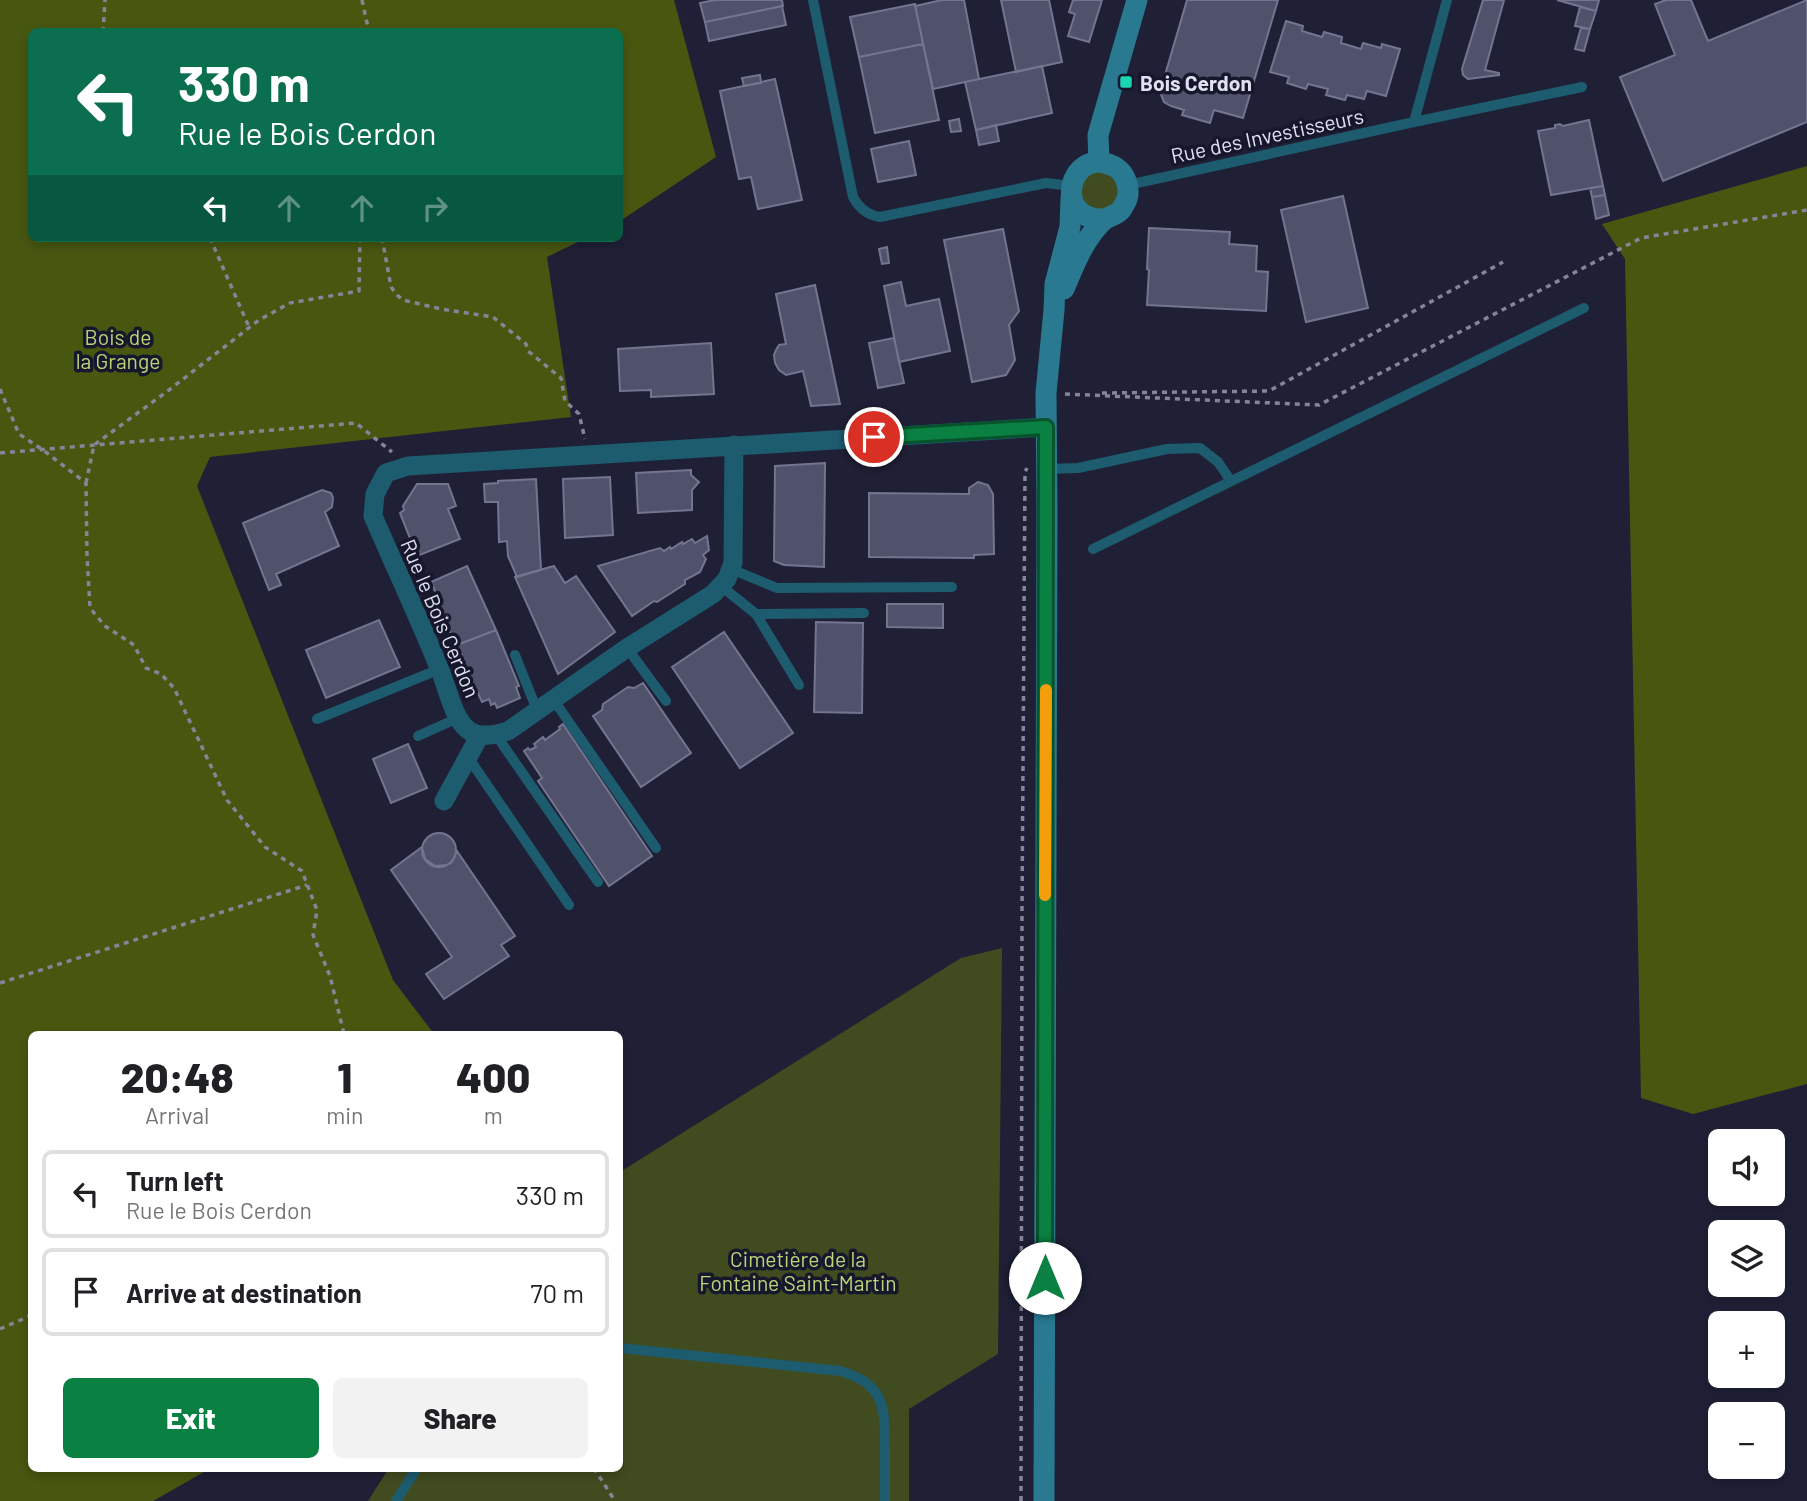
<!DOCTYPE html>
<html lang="en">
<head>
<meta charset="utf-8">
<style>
  body { margin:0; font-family:Barlow,sans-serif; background:#f2f2f2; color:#202124; height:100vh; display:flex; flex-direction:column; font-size:26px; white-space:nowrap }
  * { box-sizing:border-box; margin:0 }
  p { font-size:23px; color:#757577 }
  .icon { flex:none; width:38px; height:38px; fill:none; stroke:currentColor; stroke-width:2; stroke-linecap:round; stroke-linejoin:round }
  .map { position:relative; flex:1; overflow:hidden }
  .sheet { position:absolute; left:28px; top:1031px; width:595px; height:441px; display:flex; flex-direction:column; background:#fff; border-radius:10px; box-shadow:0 4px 10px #0003 }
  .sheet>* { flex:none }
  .guide { position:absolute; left:28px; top:28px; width:595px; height:214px; border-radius:10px; box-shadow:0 4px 10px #0003; background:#0b6e4f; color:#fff; overflow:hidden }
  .buttons { position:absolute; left:1708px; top:1129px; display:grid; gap:14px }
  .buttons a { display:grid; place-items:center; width:77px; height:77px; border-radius:10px; background:#fff; box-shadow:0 4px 10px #0003; font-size:35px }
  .pin { position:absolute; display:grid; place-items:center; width:60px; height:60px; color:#fff; margin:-30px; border:4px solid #fff; border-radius:50%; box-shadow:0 2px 7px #0007 }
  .me { position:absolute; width:77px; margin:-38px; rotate:0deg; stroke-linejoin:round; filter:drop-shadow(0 0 5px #0008) }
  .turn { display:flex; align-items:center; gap:24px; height:147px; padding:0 35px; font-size:32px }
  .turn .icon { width:91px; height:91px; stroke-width:2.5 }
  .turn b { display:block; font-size:49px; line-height:60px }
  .lanes { display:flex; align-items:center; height:66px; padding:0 35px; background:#0003; justify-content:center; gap:35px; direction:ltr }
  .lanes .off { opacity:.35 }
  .eta { display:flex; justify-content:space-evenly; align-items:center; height:119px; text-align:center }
  .eta b { font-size:42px; font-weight:800; line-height:49px }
  .primary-button { display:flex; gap:14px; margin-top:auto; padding:14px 35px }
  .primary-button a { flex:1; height:80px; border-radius:10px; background:#0b8043; color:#fff; font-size:28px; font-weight:800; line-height:80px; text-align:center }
  .primary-button a+a { background:#f2f2f2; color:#202124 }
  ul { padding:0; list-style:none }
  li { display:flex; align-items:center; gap:21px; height:88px; margin:0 14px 10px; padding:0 21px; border:4px solid #e0e0e0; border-radius:10px }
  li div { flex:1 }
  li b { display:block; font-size:26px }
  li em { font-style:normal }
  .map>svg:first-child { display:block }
  .green { fill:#404c1f }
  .forest { fill:#475710 }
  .building { fill:#50526b; stroke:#737590; stroke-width:2 }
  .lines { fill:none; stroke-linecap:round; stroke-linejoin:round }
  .path { stroke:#848597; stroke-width:3.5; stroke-dasharray:5 5; stroke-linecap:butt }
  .lane { stroke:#1d5b6f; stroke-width:10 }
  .street { stroke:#1d5b6f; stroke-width:19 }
  .secondary { stroke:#297991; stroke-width:21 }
  .route-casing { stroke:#07532c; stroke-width:18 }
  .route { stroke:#0b8043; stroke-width:12 }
  .slow { stroke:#f59e0b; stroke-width:12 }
  .poi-dot { fill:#1ad5b2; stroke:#16172c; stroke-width:2.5 }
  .labels { text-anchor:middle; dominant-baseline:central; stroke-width:7; stroke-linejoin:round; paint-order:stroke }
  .poi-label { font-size:21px; font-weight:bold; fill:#dfe1f0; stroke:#16172c; text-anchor:start }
  .street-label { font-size:21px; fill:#dfe1f0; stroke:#16172c }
  .park-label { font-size:21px; fill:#bbd677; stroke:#16172c }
</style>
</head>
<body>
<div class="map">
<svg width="1807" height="1501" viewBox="0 0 1807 1501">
  <rect width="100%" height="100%" fill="#1f2036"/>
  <path class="green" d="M1091,173H1106L1117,182L1119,197L1106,212L1081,204L1080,183Z
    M1002,948L998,1354L909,1409V1501H368L389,1468H620V1172L961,958Z"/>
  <path class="forest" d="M0,0H674L716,157L620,221V32H32V238H586L547,257L571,417L210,457L197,486L393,980L434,1034H32V1468H211L153,1501H0Z
    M1807,166V1084L1693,1114L1641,1098L1625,259L1602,224Z"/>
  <path class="building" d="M715,0H782L783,6L705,22L700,3Z
    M942,0H964L979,79L933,89L915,6Z
    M1001,0H1049L1062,62L1016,72Z
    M1073,0H1102L1089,42L1068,36L1075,14L1069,12Z
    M1187,0H1278L1243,118L1214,110L1210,123L1182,115L1184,110L1171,106L1164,102L1160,92Z
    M1483,0H1504L1485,70L1499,73V75L1468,79L1463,75L1462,69Z
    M1557,0H1599L1596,11Z
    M1666,0H1691L1708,41L1807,0V122L1663,181L1620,77L1675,55L1655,4Z
    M915,4L923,44L859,57L850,17Z
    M782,6L786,25L709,41L705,22Z
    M1580,7L1596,11L1590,29L1575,26Z
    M1286,21L1303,26L1302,31L1322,37L1324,32L1342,37L1341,43L1361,49L1363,43L1381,48L1382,44L1400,49L1386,96L1367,91L1364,99L1347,95L1345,100L1326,95L1328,89L1308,84L1306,89L1287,83L1289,77L1270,72Z
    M1581,28L1590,29L1584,51L1575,49Z
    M923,44L939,120L875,133L859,57Z
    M1042,66L1052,113L976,130L965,82Z
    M760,75L761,83L744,86L742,78Z
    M775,79L802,200L758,209L751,177L739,179L720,91Z
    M959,119L961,131L951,132L949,121Z
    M1589,120L1603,186L1551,195L1538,131L1555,128V125L1560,124L1563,126Z
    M996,125L999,141L979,145L976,130Z
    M909,141L916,175L878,182L871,149Z
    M1603,186L1605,195L1592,197L1590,188Z
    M1605,195L1609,215L1596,219L1592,197Z
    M1343,196L1368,308L1306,322L1281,210Z
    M1149,228L1230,232L1229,244L1257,246L1256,271L1268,272L1266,311L1147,305L1149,270L1147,269Z
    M1003,229L1019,311L1009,325L1015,360L1006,375L972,382L944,240Z
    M887,247L889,263L882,264L879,249Z
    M901,282L906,306L939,299L950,351L899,362L884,286Z
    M815,285L840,404L811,406L803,371L786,375L779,370L775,363L774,355L776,350L779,345L786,344L776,294Z
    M894,338L904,383L878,388L869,343Z
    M711,343L714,394L651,397V390L620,391L618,349Z
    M825,463L824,567L784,565L774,561L775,466Z
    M691,470V475L699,482L692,490V510L638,513L636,473Z
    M610,477L613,535L565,538L563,479Z
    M536,479L541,570L517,577L508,556L507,541L499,542L498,502H485L484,484L498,483V481Z
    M978,482L988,485L993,494L994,554L974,555V558L869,557V493L969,494V488Z
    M417,484H448L456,506L448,509L460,539L417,556L400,513L404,510L403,506Z
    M322,490L331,493L333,498L332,507L325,512L339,546L276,574L281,585L269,590L243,523Z
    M707,536L709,550L703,555L706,559L700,572L685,580V584L657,602L654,601L632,616L598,566L660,548L664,551L670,547L671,549L682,542L683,544L692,539L695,543Z
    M467,566L496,630L457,645L443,619L446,618L436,599L438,598L431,582Z
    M554,566L565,583L576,576L615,632L558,674L515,577Z
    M887,604H943V628L887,627Z
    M379,620L400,667L326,698L306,650Z
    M816,622L863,623L862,713L814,712Z
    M496,630L519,686L516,687L520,698L497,708L495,703L491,705L489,699L482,702L468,671L464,672L460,662L464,660L457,645Z
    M724,632L793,733L740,768L672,667Z
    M643,683L691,753L641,787L593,716L602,710L603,704L628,687L634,688Z
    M563,724L652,856L609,886L538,781L542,778L524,751L528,748L530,750L536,747L534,744L543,737L545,740L560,729L559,727Z
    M408,744L427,788L391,803L373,759Z
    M422 850a17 17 0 1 1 34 0a17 17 0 1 1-34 0Z
    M422,847L425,859L435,866L447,865L452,862L457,851L515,936L501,945L509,956L444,999L426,974L452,957L391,870Z"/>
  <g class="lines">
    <path class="path" d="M362,0L369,32
      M103,32L105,0
      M210,238L249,327
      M381,238L383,243L391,287L397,295L403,300L441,309L493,317L526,344L528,351L561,378L565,401L579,414L585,439
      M0,389L19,434L43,450L86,483L87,556L90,608L105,626L134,645L146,668L161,674L174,688L227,800L265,847L302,871L317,910L313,935L330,976L344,1034
      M1102,393L1269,391L1503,262
      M1065,394L1319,405L1641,238L1807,210
      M0,453L356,423L392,452
      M86,483L94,445L169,390L259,320L290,303L359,291L360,238
      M0,983L307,885
      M0,1329L32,1315
      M594,1468L615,1501
      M1021,1501L1022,912L1025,472L1027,468"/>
    <path class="lane" d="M813,0L853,197C859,208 867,215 880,217L1046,183L1071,186
      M1447,0L1414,122L1582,87
      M1128,185L1414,122
      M1047,469L1078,468L1167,449L1200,448L1218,462L1231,481
      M1093,549L1584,308
      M731,569L777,588L952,587
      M721,586L756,614L864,613
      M756,614L799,685
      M627,648L666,701
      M515,655L537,710
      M553,699L656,848
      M317,719L440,669
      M496,735L598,882
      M418,736L458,718
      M468,757L569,905
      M620,1348L840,1371C884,1383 885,1407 885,1446C885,1464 885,1483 885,1501
      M396,1501L417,1468"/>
    <path class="street" d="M734,445L733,563L727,579L713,594L627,648L508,731C495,735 478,739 467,729C453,717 447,687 440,670C419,618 395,567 373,516L375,494L386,473L408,466L1046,427
      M444,801L480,735"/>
    <path class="secondary" d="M1099,162L1098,135L1137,0
      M1064,289C1072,270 1080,249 1093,232C1096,229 1100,223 1104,220C1112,214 1119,216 1124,205C1128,199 1129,191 1127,184C1125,175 1119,168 1111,165C1069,147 1051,221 1105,219
      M1044,1501L1047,509L1046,393L1054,310L1055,284L1070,227L1071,198"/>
  </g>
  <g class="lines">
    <defs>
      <path id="route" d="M874,437L1046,427L1045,1278"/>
    </defs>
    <use href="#route" class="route-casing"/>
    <use href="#route" class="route"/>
    <path class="slow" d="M1045,895L1046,690"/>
  </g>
  <rect class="poi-dot" x="1119" y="75" width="14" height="14" rx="3.5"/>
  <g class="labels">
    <g class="poi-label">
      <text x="1140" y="82">Bois Cerdon</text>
    </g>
    <g class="street-label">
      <text transform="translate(1267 135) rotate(-12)">Rue des Investisseurs</text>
      <text transform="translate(441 618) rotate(67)">Rue le Bois Cerdon</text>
    </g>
    <g class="park-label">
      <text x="118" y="336">Bois de<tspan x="118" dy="24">la Grange</tspan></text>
      <text x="798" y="1258">Cimetière de la<tspan x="798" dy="24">Fontaine Saint-Martin</tspan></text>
    </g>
  </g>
</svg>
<div class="buttons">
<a><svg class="icon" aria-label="sound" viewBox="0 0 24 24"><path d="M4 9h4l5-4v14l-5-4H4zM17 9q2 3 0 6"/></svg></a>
<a><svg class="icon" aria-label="layers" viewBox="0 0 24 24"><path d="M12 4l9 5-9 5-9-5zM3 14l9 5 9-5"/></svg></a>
<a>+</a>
<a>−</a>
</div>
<div class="pin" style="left:874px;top:437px;background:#d93025"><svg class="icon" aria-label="arrive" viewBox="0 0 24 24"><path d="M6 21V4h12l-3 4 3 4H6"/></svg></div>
<svg class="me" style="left:1045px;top:1278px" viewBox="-20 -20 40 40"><circle r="19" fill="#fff"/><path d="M0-13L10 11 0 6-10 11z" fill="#0b8043"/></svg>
<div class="guide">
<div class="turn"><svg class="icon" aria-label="left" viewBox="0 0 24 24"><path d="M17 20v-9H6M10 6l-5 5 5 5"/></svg><div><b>330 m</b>Rue le Bois Cerdon</div></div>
<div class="lanes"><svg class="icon" aria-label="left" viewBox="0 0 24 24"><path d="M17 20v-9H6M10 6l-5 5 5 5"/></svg><svg class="icon off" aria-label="ahead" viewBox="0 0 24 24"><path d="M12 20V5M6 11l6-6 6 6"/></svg><svg class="icon off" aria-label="ahead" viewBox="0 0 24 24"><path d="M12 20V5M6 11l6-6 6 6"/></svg><svg class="icon off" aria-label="right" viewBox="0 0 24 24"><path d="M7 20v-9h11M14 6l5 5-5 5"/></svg></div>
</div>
<section class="sheet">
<div class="eta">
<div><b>20:48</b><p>Arrival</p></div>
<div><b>1</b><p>min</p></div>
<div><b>400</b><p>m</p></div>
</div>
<ul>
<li><svg class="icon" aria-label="left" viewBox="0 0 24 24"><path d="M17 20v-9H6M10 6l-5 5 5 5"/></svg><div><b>Turn left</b><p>Rue le Bois Cerdon</p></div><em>330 m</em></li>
<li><svg class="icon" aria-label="arrive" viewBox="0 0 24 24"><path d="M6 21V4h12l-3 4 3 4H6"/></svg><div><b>Arrive at destination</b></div><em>70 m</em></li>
</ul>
<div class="primary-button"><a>Exit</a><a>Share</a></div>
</section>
</div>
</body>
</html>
